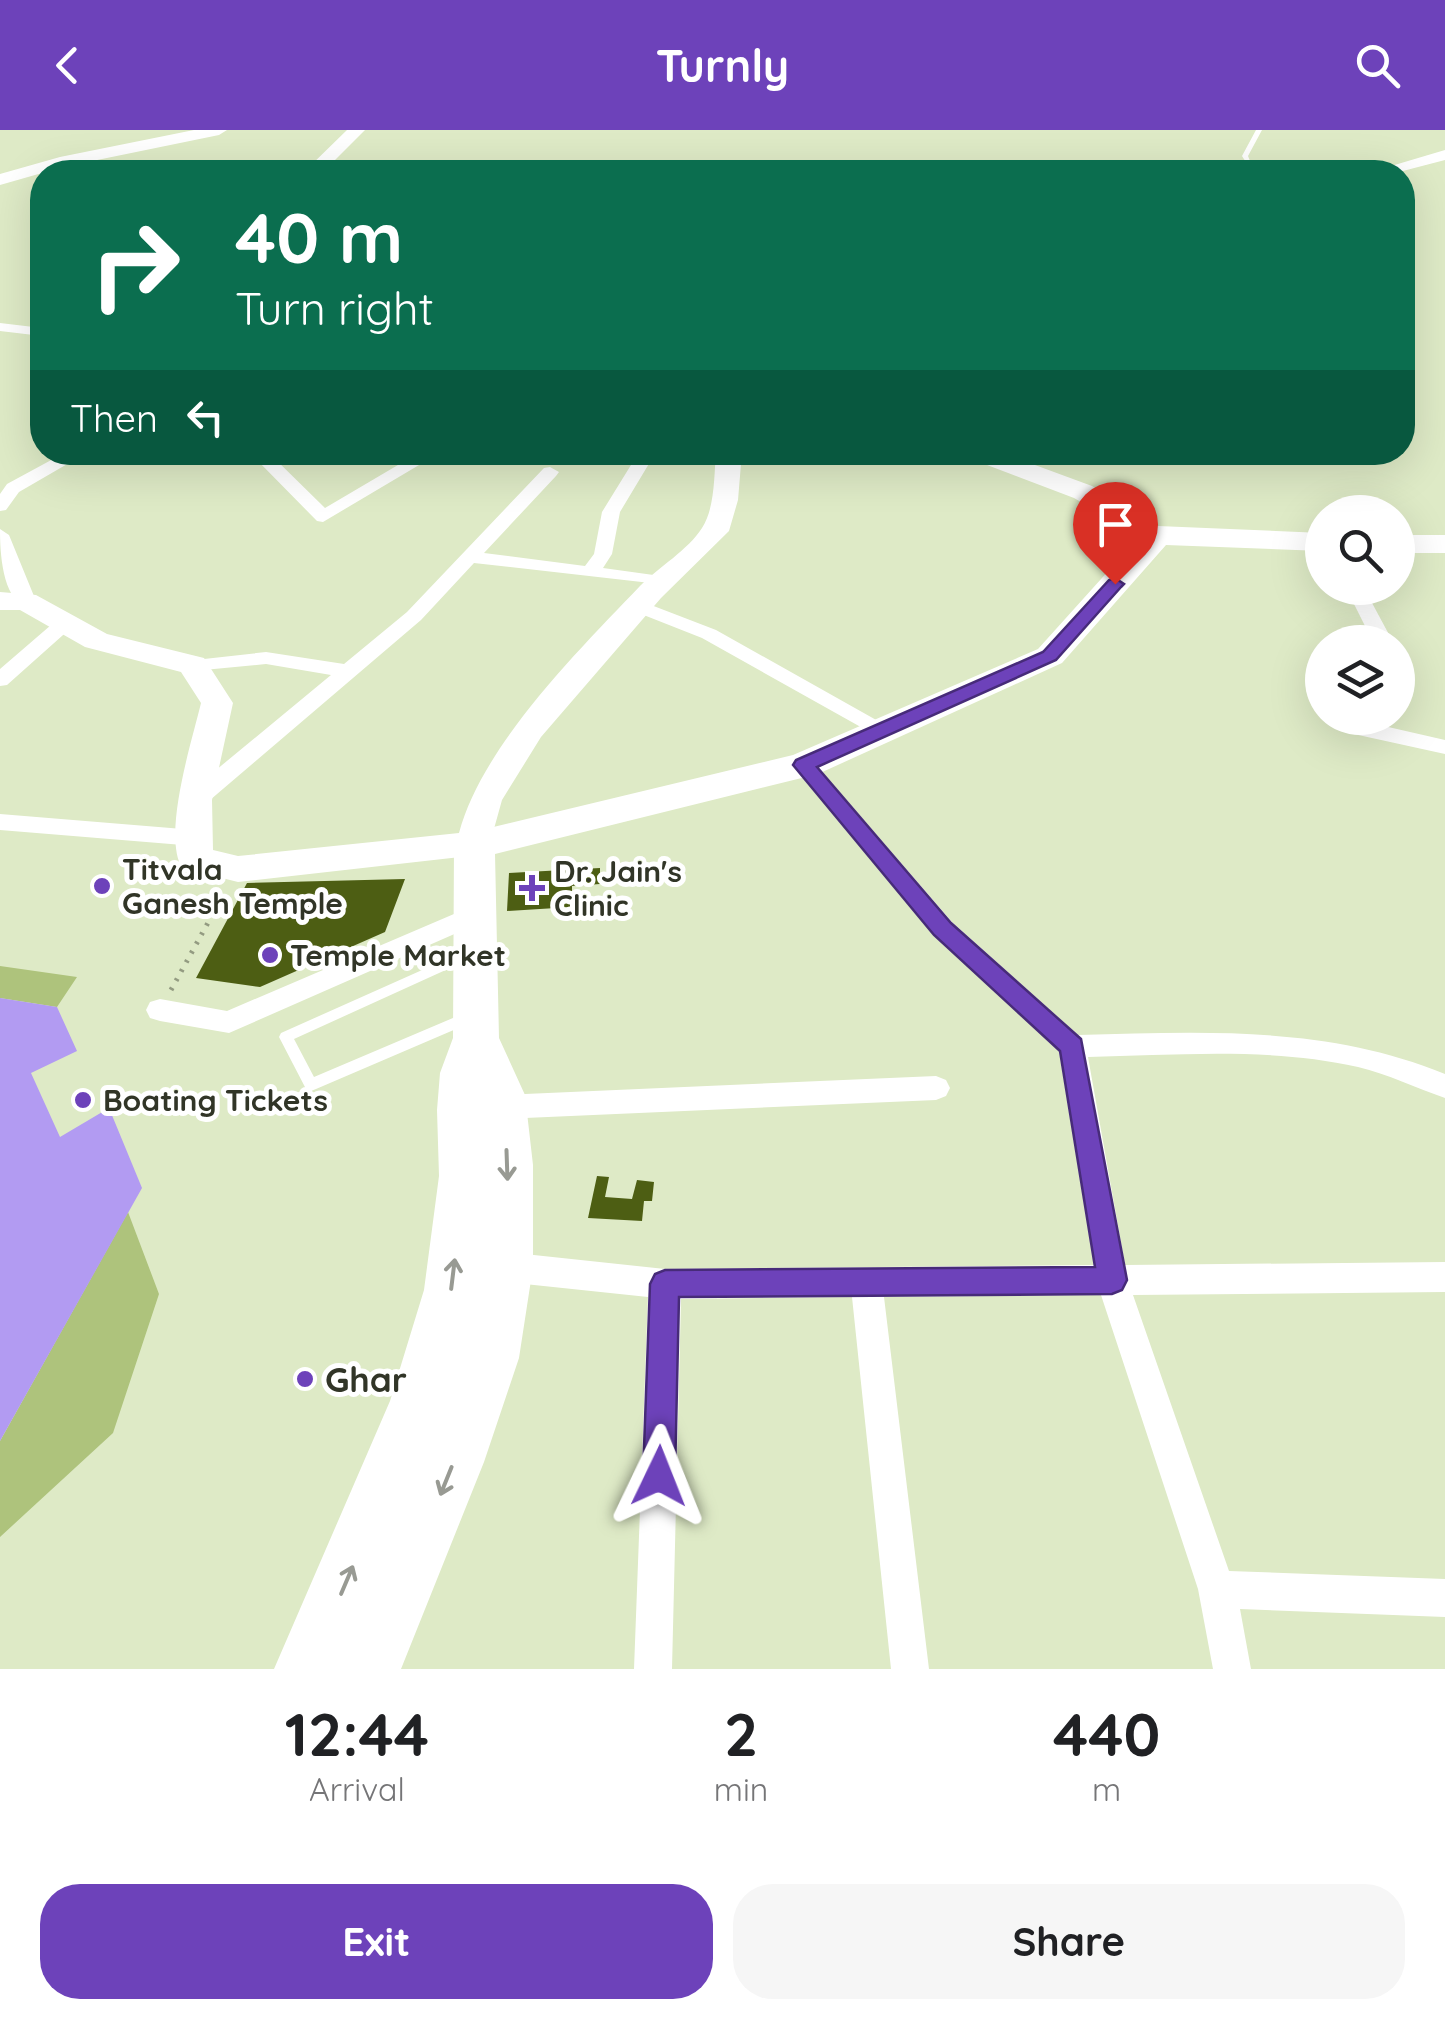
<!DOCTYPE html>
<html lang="en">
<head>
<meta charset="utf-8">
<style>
  body { margin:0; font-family:Quicksand,sans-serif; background:#f6f6f6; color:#202124; height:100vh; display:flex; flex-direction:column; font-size:38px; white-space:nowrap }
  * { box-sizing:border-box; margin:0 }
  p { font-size:32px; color:#757577 }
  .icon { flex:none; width:55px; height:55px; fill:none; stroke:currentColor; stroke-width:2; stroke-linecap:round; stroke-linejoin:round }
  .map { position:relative; height:1539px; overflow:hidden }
  .panel { display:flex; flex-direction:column; background:#fff; flex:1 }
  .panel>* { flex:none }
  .banner { position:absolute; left:30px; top:30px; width:1385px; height:305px; border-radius:40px; box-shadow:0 10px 40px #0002; background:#0b6e4f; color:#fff; overflow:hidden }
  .tools { position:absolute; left:1305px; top:365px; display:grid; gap:20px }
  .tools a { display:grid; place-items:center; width:110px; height:110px; border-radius:50%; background:#fff; box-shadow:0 10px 40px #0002; font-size:50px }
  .pin { position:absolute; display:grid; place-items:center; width:85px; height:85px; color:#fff; margin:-102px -42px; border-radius:50% 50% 50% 0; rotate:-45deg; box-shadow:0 0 10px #0007 }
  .pin .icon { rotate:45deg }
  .me { position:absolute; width:110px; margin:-55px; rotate:2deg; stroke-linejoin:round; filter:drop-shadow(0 0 8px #0008) }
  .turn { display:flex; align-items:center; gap:35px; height:210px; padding:0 40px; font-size:45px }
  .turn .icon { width:130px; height:130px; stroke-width:2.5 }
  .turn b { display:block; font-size:70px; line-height:85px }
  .then { display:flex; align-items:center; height:95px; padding:0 40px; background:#0003; gap:20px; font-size:38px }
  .eta { display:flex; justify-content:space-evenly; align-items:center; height:170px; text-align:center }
  .eta b { font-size:60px; font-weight:800; line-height:70px }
  .action { display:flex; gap:20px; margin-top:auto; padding:20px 40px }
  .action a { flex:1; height:115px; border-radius:40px; background:#6d42ba; color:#fff; font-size:40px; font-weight:800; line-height:115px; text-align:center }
  .action a+a { background:#f6f6f6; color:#202124 }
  header { display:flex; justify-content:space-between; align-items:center; height:130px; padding:0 40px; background:#6d42ba; color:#fff; font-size:45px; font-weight:800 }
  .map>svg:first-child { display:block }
  .green { fill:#aec37c }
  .water { fill:#b29bf2 }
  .building { fill:#4d5e13 }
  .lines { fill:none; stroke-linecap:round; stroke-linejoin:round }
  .path { stroke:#939b81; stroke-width:5; stroke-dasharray:2.5 8; stroke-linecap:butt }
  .lane { fill:#fff; fill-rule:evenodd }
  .street { fill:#fff; fill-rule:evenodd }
  .secondary { fill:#fff; fill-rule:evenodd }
  .primary { fill:#fff; fill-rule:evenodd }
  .oneway { stroke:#989a93 }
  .route { fill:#6d42ba; stroke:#472b79; stroke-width:2.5 }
  .poi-dot { fill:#6d42ba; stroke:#fff; stroke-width:4 }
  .labels { text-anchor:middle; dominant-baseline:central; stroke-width:10; stroke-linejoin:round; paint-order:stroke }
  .poi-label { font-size:30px; font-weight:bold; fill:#313527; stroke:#fff; text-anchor:start }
  .near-poi-label { font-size:35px; font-weight:bold; fill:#313527; stroke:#fff; text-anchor:start }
</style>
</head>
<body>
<header><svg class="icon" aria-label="back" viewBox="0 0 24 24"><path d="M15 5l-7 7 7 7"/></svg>Turnly<svg class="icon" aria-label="search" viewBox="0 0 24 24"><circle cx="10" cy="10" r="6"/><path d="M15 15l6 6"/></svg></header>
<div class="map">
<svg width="1445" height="1539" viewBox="0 0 1445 1539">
  <rect width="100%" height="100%" fill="#deeac6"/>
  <path class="green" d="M0,836L77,847L57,877L0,868Z
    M128,1082L159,1164L113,1303L0,1407V1311Z"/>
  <path class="water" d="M0,868L57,877L77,921L31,943L60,1007L109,978L142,1058L0,1311Z"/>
  <path class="building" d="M600,738V754L572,756V777L507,781L509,743Z
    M405,749L385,802L260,857L196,848L247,753Z
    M597,1046L609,1047L605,1067L632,1069L637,1050L654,1052L652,1071H644L642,1091L588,1088Z"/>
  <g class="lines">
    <path class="path" d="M171,860L226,760"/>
    <path class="lane" d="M1256,0H1262L1248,26L1250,31L1273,42C1261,42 1247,36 1242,26Z
      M467,820L472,822L474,825L472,828L294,909L314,947L460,885L465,884L470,885L472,889L470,893L316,959L311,961L306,959L279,907L281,903Z"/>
    <path class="street" d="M200,30L295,42L200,36L100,42Z
      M0,193L42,198V206L0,201Z
      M66,322H88L19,362L6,380L0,381V364L7,354Z
      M143,322H220L172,332Z
      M244,322H268L325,378L420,322H441L323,392L317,391L254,327Z
      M639,322H656L620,382L612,424L603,438L668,447V455L474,433L421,490L203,676H187L183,670L187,664L331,545L266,534L193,541L186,539L183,535L186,531L266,522L344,534L407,482L544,338L550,337L559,342L556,346L484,423L585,436L594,424L602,382Z
      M0,399L9,405L36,471L33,475L26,477C2,468 0,422 0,399Z
      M1346,458H1364L1393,512H1373Z
      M638,470L716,500L894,600L883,607L875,605L702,508L631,480V472Z
      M65,487L75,493L72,497L7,555L0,556V539L58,489Z
      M1322,588H1349L1445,610V624L1340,601Z
      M804,628L812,630L952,792L1078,905C1204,902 1326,895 1445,944V968C1416,958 1388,944 1358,937C1270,917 1177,925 1088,927L1125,1135L1445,1132V1162L1133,1165L1229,1441L1445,1449V1487L1240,1479L1251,1539H1213L1198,1459L1101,1165L884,1167L929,1539H891L852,1167L681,1169L672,1539H634L648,1167L506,1152L495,1147L490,1137L495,1127L506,1122L665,1139L1094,1135L1059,921L934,806L796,640L793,635Z
      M0,684L195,700L207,708L195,716L0,700Z
      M475,775L484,777L488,784L484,791L229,903L160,891L150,888L146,880L150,872L160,869L227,881Z
      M936,946L946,950L950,958L946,966L936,970L502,989L492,986L488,977L492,968L502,965Z"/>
    <path class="secondary" d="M194,0H227L219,5L63,37L0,55V44L60,27Z
      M347,0H365L323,42H304Z
      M1445,20V30L1399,42H1371Z
      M716,322H742L738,370L729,401L661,468L541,607L502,670L487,724L238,752L182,738C162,704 192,611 201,573L181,542L85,517L20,480H0V462L36,465L107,504L204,528L233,573L212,670L213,720L238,726L459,703C482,616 578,521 640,456C659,437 688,420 702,398C715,378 714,346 716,322Z
      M963,322H1000L1092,356L1172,405L1158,413L1148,411L1074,368L966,327Z"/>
    <path class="primary" d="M1158,396L1322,403V421L1166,415L1062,533L818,644L495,724L499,908L525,965L533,1035V1137L519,1228L484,1332L401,1539H274L390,1271L424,1160L439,1046L437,980L440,943L453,908L454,715L460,705L793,625L1038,519L1147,398Z
      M1398,405H1445V423H1398Z"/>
  </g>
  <defs><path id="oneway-shaft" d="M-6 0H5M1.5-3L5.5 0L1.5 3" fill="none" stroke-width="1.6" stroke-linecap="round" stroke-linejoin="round" transform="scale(2.5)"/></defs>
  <g class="oneway">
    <use href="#oneway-shaft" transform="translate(507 1035) rotate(88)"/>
    <use href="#oneway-shaft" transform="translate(453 1144) rotate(-83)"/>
    <use href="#oneway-shaft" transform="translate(446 1351) rotate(112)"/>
    <use href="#oneway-shaft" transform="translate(347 1450) rotate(-67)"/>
  </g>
  <path class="route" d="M1115,448L1124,454L1121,457L1056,530L817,637L951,793L1081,909L1127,1150L1122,1160L1112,1164L679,1167L675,1346L670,1358L659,1362L648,1358L643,1346L650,1154L655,1144L665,1140L1095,1137L1060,921L934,805L793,635L796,630L1043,522L1109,450Z"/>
  <g class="poi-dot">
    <circle cx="102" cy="756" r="10"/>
    <path d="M527 743h10v10h10v10h-10v10h-10v-10h-10v-10h10z"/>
    <circle cx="270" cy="825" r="10"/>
    <circle cx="83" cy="970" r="10"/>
    <circle cx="305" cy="1249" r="10"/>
  </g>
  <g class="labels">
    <g class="poi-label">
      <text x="122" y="739">Titvala<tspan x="122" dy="34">Ganesh Temple</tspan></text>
      <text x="554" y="741">Dr. Jain's<tspan x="554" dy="34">Clinic</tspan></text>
      <text x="290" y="825">Temple Market</text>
      <text x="103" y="970">Boating Tickets</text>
    </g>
    <g class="near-poi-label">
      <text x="325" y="1249">Ghar</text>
    </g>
  </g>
</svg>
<div class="tools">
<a><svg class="icon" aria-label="search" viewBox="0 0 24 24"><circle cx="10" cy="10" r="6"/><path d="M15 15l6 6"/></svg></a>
<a><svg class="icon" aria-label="layers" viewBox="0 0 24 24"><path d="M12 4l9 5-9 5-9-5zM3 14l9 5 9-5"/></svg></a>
</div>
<div class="pin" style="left:1115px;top:454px;background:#d93025"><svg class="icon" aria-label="arrive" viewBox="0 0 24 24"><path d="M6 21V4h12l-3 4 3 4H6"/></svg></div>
<svg class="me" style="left:659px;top:1346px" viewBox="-20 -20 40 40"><path d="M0-17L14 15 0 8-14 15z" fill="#6d42ba" stroke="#fff" stroke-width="4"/></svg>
<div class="banner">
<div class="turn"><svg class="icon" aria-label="right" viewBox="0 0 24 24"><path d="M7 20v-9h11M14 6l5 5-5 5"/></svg><div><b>40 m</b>Turn right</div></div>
<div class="then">Then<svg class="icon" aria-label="left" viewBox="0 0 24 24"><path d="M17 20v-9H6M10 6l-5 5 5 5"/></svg></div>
</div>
</div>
<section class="panel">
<div class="eta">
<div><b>12:44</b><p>Arrival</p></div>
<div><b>2</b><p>min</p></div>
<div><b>440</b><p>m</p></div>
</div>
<div class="action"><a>Exit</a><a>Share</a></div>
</section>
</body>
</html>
